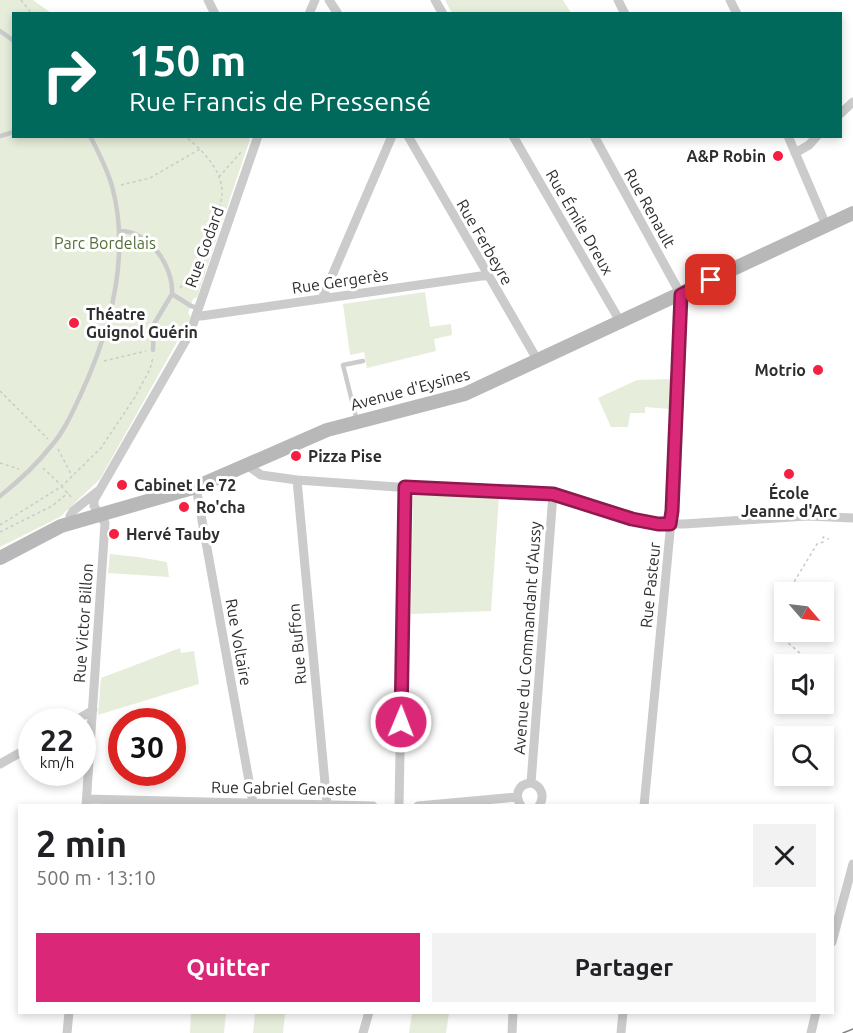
<!DOCTYPE html>
<html lang="fr">
<head>
<meta charset="utf-8">
<style>
  body { margin:0; font-family:Ubuntu,sans-serif; background:#f2f2f2; color:#202124; height:100vh; display:flex; flex-direction:column; font-size:22px; white-space:nowrap }
  * { box-sizing:border-box; margin:0 }
  p { font-size:20px; color:#757577 }
  .icon { flex:none; width:33px; height:33px; fill:none; stroke:currentColor; stroke-width:2; stroke-linecap:round; stroke-linejoin:round }
  .map { position:relative; flex:1; overflow:hidden }
  .details { position:absolute; left:18px; top:804px; width:816px; height:210px; display:flex; flex-direction:column; background:#fff; border-radius:0px; box-shadow:0 3px 9px #0003 }
  .details>* { flex:none }
  .guide { position:absolute; left:12px; top:12px; width:830px; height:126px; border-radius:0px; box-shadow:0 3px 9px #0003; background:#00695c; color:#fff; overflow:hidden }
  .needle { width:39px; rotate:118deg }
  .fabs { position:absolute; left:774px; top:582px; display:grid; gap:12px }
  .fabs a { display:grid; place-items:center; width:60px; height:60px; border-radius:0px; background:#fff; box-shadow:0 3px 9px #0003; font-size:30px }
  .speed { position:absolute; left:18px; top:708px; display:flex; gap:12px; font-size:30px; font-weight:700; text-align:center }
  .speed>* { display:grid; place-content:center; width:78px; height:78px; border-radius:50%; background:#fff; box-shadow:0 3px 9px #0003; line-height:1 }
  .speed small { font-size:15px; font-weight:400 }
  .speed .limit { border:9px solid #d22; background:#fff; color:#111 }
  .pin { position:absolute; display:grid; place-items:center; width:51px; height:51px; color:#fff; margin:-26px; border-radius:12px; box-shadow:0 3px 9px #0006 }
  .me { position:absolute; width:66px; margin:-33px; rotate:1deg; stroke-linejoin:round; filter:drop-shadow(0 0 4px #0008) }
  .turn { display:flex; align-items:center; gap:21px; height:126px; padding:0 18px; font-size:27px }
  .turn .icon { width:78px; height:78px; stroke-width:2.5 }
  .turn b { display:block; font-size:42px; line-height:51px }
  .round { display:grid; place-items:center; flex:none; width:63px; height:63px; border-radius:0px; background:#f2f2f2 }
  .headline { display:flex; align-items:center; justify-content:space-between; height:102px; padding:0 18px }
  h1 { font-size:36px; font-weight:700; line-height:45px }
  .cta { display:flex; gap:12px; margin-top:auto; padding:12px 18px }
  .cta a { flex:1; height:69px; border-radius:0px; background:#db2777; color:#fff; font-size:24px; font-weight:700; line-height:69px; text-align:center }
  .cta a+a { background:#f2f2f2; color:#202124 }
  .map>svg:first-child { display:block }
  .green { fill:#e6edda }
  .lines { fill:none; stroke-linecap:round; stroke-linejoin:round }
  .path { stroke:#cbcbcb; stroke-width:1.5; stroke-dasharray:3 3; stroke-linecap:butt }
  .lane { stroke:#cbcbcb; stroke-width:4.5 }
  .street { stroke:#cbcbcb; stroke-width:9 }
  .secondary { stroke:#b8b8b8; stroke-width:14 }
  .tram { stroke:#838383; stroke-width:1.5 }
  .route-casing { stroke:#8e194d; stroke-width:15 }
  .route { stroke:#db2777; stroke-width:10 }
  .poi-dot { fill:#f52041; stroke:#fff; stroke-width:2 }
  .labels { text-anchor:middle; dominant-baseline:central; stroke-width:6; stroke-linejoin:round; paint-order:stroke }
  .poi-label { font-size:16px; font-weight:bold; fill:#2e2e2e; stroke:#fff; text-anchor:start }
  .street-label { font-size:16px; fill:#2e2e2e; stroke:#fff }
  .park-label { font-size:16px; fill:#556e37; stroke:#fff }
</style>
</head>
<body>
<div class="map">
<svg width="853" height="1033" viewBox="0 0 853 1033">
  <rect width="100%" height="100%" fill="#fff"/>
  <path class="green" d="M0,0H33L51,13L14,14V136H246L250,139L197,297L193,299L188,313L191,317L100,479L60,517L0,547Z
    M445,0H563L571,13H452Z
    M425,292L430,327L451,324L452,335L434,339L436,351L367,368L364,352L350,355L343,304Z
    M672,379L670,409L645,407V413H630L628,427H611L598,398L637,380Z
    M419,491L499,497L491,611L411,614L413,497Z
    M110,554L138,557L167,562L169,577L108,573Z
    M180,648L181,653L194,651L199,684L98,715L101,678Z
    M191,1013H226L224,1033H190Z
    M255,1013H285L283,1033H253Z
    M412,1013H449L446,1033H409Z"/>
  <g class="lines">
    <path class="path" d="M21,0L32,14
      M219,177L242,151
      M121,185L150,178L200,149
      M180,288L189,277C198,258 222,212 222,194C223,170 202,150 185,136
      M104,361L146,351
      M0,391L48,439
      M58,449L72,476
      M0,463L19,469
      M43,468L61,485
      M61,486L72,498
      M0,525L62,486L101,448L135,397L150,369L153,357
      M0,532L52,506L68,493
      M788,592L817,544L823,542V537L829,539
      M784,600V613
      M788,632L787,642L801,654"/>
    <path class="lane" d="M0,31L14,41
      M0,136L14,132
      M65,136H78
      M119,231C149,230 174,267 172,294
      M153,350L154,324L172,294L191,306L198,308
      M357,421L343,365L363,361
      M0,496C19,481 37,464 52,445C65,430 73,411 81,394C110,331 131,256 112,186C107,169 99,153 90,136"/>
    <path class="street" d="M208,0L215,14
      M329,0L338,14
      M435,0L443,14
      M618,0L625,14
      M730,0L737,14
      M309,14L315,0
      M840,114L853,102
      M408,136L538,361
      M513,136L621,323
      M594,136L681,295L672,511L644,806
      M788,136L826,225
      M795,153L809,145L817,136
      M322,299L392,136
      M196,315L201,316L481,276H488
      M247,465L261,475L297,480L468,492L553,494L632,519L658,524H684L807,516L853,518
      M297,480L327,805
      M196,487L253,803
      M72,522L70,516L73,511L98,491
      M73,722L93,710
      M0,764L32,746
      M531,783L553,494
      M87,799L373,806
      M86,806L105,523L94,506V500L190,333L258,136
      M399,806L405,487
      M418,806L517,797
      M521,806C514,795 518,784 531,783C542,786 545,796 539,806
      M832,942L853,864
      M67,1033L69,1012
      M363,1033L369,1012
      M512,1033L513,1012
      M621,1033L623,1012
      M811,1033L816,1012"/>
    <path class="secondary" d="M0,558L61,526L196,487L327,430L465,394L853,213"/>
    <path class="tram" d="M843,1033L853,1029"/>
  </g>
  <g class="lines">
    <defs>
      <path id="route" d="M401,722L405,487L553,494L632,519L658,524H670L672,511L681,295L711,280"/>
    </defs>
    <use href="#route" class="route-casing"/>
    <use href="#route" class="route"/>
  </g>
  <g class="poi-dot">
    <circle cx="778" cy="156" r="6"/>
    <circle cx="74" cy="323" r="6"/>
    <circle cx="818" cy="370" r="6"/>
    <circle cx="296" cy="456" r="6"/>
    <circle cx="789" cy="474" r="6"/>
    <circle cx="122" cy="485" r="6"/>
    <circle cx="184" cy="507" r="6"/>
    <circle cx="114" cy="534" r="6"/>
  </g>
  <g class="labels">
    <g class="poi-label">
      <text x="766" y="156" text-anchor="end">A&amp;P Robin</text>
      <text x="86" y="314">Théatre<tspan x="86" dy="18">Guignol Guérin</tspan></text>
      <text x="806" y="370" text-anchor="end">Motrio</text>
      <text x="308" y="456">Pizza Pise</text>
      <text x="134" y="485">Cabinet Le 72</text>
      <text x="789" y="493" text-anchor="middle">École<tspan x="789" dy="18">Jeanne d'Arc</tspan></text>
      <text x="196" y="507">Ro'cha</text>
      <text x="126" y="534">Hervé Tauby</text>
    </g>
    <g class="street-label">
      <text transform="translate(650 208) rotate(61)">Rue Renault</text>
      <text transform="translate(580 222) rotate(60)">Rue Émile Dreux</text>
      <text transform="translate(485 242) rotate(60)">Rue Ferbeyre</text>
      <text transform="translate(204 247) rotate(-70)">Rue Godard</text>
      <text transform="translate(340 281) rotate(-8)">Rue Gergerès</text>
      <text transform="translate(410 389) rotate(-15)">Avenue d'Eysines</text>
      <text transform="translate(650 585) rotate(-84)">Rue Pasteur</text>
      <text transform="translate(83 623) rotate(-86)">Rue Victor Billon</text>
      <text transform="translate(527 638) rotate(-86)">Avenue du Commandant d'Aussy</text>
      <text transform="translate(239 642) rotate(80)">Rue Voltaire</text>
      <text transform="translate(297 644) rotate(-95)">Rue Buffon</text>
      <text transform="translate(284 788) rotate(1)">Rue Gabriel Geneste</text>
    </g>
    <g class="park-label">
      <text x="105" y="243">Parc Bordelais</text>
    </g>
  </g>
</svg>
<div class="fabs">
<a><svg class="needle" viewBox="-14 -14 28 28"><path d="M0-13l5 13h-10z" fill="#e53935"/><path d="M0 13l5-13h-10z" fill="#757577"/></svg></a>
<a><svg class="icon" aria-label="sound" viewBox="0 0 24 24"><path d="M4 9h4l5-4v14l-5-4H4zM17 9q2 3 0 6"/></svg></a>
<a><svg class="icon" aria-label="search" viewBox="0 0 24 24"><circle cx="10" cy="10" r="6"/><path d="M15 15l6 6"/></svg></a>
</div>
<div class="speed"><div>22<small>km/h</small></div><div class="limit">30</div></div>
<div class="pin" style="left:711px;top:280px;background:#d93025"><svg class="icon" aria-label="arrive" viewBox="0 0 24 24"><path d="M6 21V4h12l-3 4 3 4H6"/></svg></div>
<svg class="me" style="left:401px;top:722px" viewBox="-20 -20 40 40"><circle r="17" fill="#db2777" stroke="#fff" stroke-width="3"/><path d="M0-11L8 9 0 5-8 9z" fill="#fff"/></svg>
<div class="guide">
<div class="turn"><svg class="icon" aria-label="right" viewBox="0 0 24 24"><path d="M7 20v-9h11M14 6l5 5-5 5"/></svg><div><b>150 m</b>Rue Francis de Pressensé</div></div>
</div>
<section class="details">
<div class="headline"><div><h1>2 min</h1><p>500 m · 13:10</p></div><a class="round"><svg class="icon" aria-label="close" viewBox="0 0 24 24"><path d="M6 6l12 12M18 6L6 18"/></svg></a></div>
<div class="cta"><a>Quitter</a><a>Partager</a></div>
</section>
</div>
</body>
</html>
